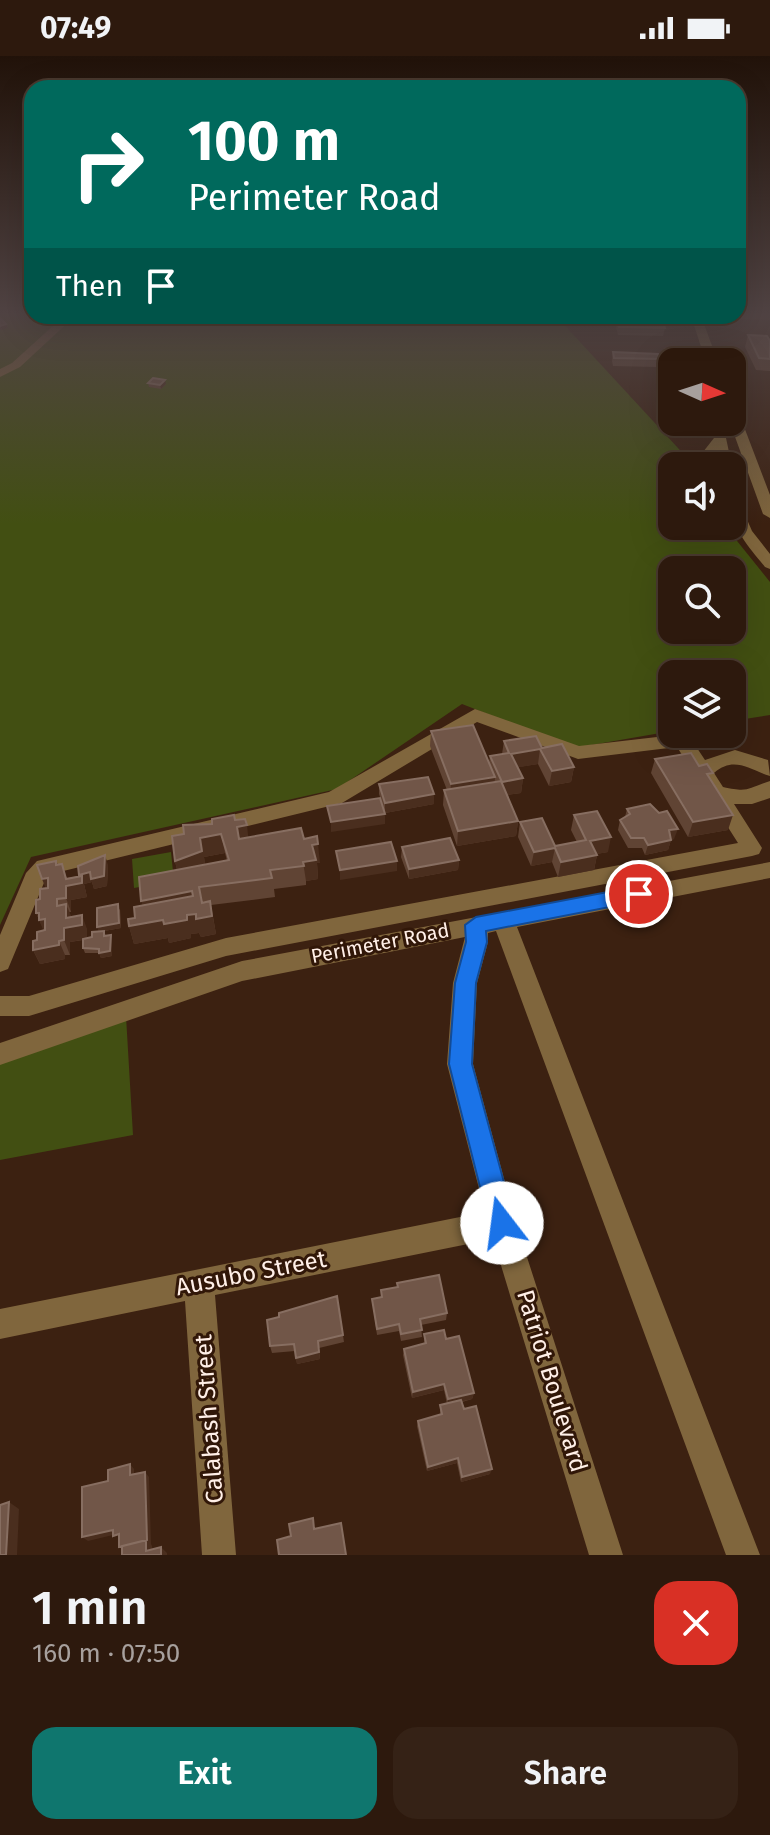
<!DOCTYPE html>
<html lang="en">
<head>
<meta charset="utf-8">
<style>
  body { margin:0; font-family:"Fira Sans",sans-serif; background:#352216; color:#f1f3f6; height:100vh; display:flex; flex-direction:column; font-size:30px; white-space:nowrap }
  * { box-sizing:border-box; margin:0 }
  p { font-size:26px; color:#a7a09d }
  .icon { flex:none; width:44px; height:44px; fill:none; stroke:currentColor; stroke-width:2; stroke-linecap:round; stroke-linejoin:round }
  .map { position:relative; height:1499px; overflow:hidden }
  .details { display:flex; flex-direction:column; background:#2d190d; flex:1 }
  .details>* { flex:none }
  .top-card { position:absolute; left:24px; top:24px; width:722px; height:244px; border-radius:24px; box-shadow:0 8px 32px #0002,0 0 0 2px #48382e; background:#00695c; color:#fff; overflow:hidden }
  .needle { width:52px; rotate:93deg }
  .tools { position:absolute; left:658px; top:292px; display:grid; gap:16px }
  .tools a { display:grid; place-items:center; width:88px; height:88px; border-radius:16px; background:#2d190d; box-shadow:0 8px 32px #0002,0 0 0 2px #48382e; font-size:40px }
  .pin { position:absolute; display:grid; place-items:center; width:68px; height:68px; color:#fff; margin:-34px; border:4px solid #fff; border-radius:50%; box-shadow:0 2px 8px #0007 }
  .me { position:absolute; width:88px; margin:-44px; rotate:345deg; stroke-linejoin:round; filter:drop-shadow(0 0 6px #0008) }
  .turn { display:flex; align-items:center; gap:28px; height:168px; padding:0 32px; font-size:36px }
  .turn .icon { width:104px; height:104px; stroke-width:2.5 }
  .turn b { display:block; font-size:56px; line-height:68px }
  .then { display:flex; align-items:center; height:76px; padding:0 32px; background:#0003; gap:16px; font-size:30px }
  .round { display:grid; place-items:center; flex:none; width:84px; height:84px; border-radius:24px; background:#352216 }
  .head { display:flex; align-items:center; justify-content:space-between; height:136px; padding:0 32px }
  h1 { font-size:48px; font-weight:600; line-height:60px }
  .cta { display:flex; gap:16px; margin-top:auto; padding:16px 32px }
  .cta a { flex:1; height:92px; border-radius:24px; background:#0f766e; color:#fff; font-size:32px; font-weight:600; line-height:92px; text-align:center }
  .cta a+a { background:#352216; color:#f1f3f6 }
  .status { display:flex; justify-content:space-between; align-items:center; height:56px; padding:0 40px; background:#2d190d; direction:ltr }
  .status svg { height:22px; fill:currentColor }
  .map>svg:first-child { display:block }
  .green { fill:#424f12; fill-rule:evenodd }
  .lines { fill:none; stroke-linecap:round; stroke-linejoin:round }
  .minor { fill:#80663d; fill-rule:evenodd }
  .wall { fill:#604434; fill-rule:evenodd }
  .shaded-wall { fill:#4a2e1e }
  .building { fill:#715648; stroke:#876e61; stroke-width:2 }
  .route { fill:#1a73e8; stroke:#114b97; stroke-width:2 }
  .labels { text-anchor:middle; dominant-baseline:central; stroke-width:6; stroke-linejoin:round; paint-order:stroke }
  .street-label { font-size:20px; fill:#ffefe7; stroke:#311708 }
  .near-street-label { font-size:24px; fill:#ffefe7; stroke:#311708 }
</style>
</head>
<body>
<div class="status"><b>07:49</b><svg viewBox="0 0 49 12"><path d="M0 12V9h3v3zM5 12V6h3v6zM10 12V3h3v9zM15 12V0h3v12zM26 1h20v11H26zM47 4h2v5h-2z"/></svg></div>
<div class="map">
<svg width="770" height="1499" viewBox="0 0 770 1499">
  <rect width="100%" height="100%" fill="#3c2111"/>
  <path class="green" d="M0,258L556,260L690,405L684,410H672V470H725L770,526V659L732,665V618H672V675L574,692L462,648L337,733L31,801L0,869ZM672,514H732V574H672Z
    M171,796L174,825L134,832L132,803Z
    M126,960L133,1079L0,1104V997Z"/>
  <g class="lines">
    <path class="minor" d="M64,260H75L20,311L0,321V313L12,307Z
      M691,260H701L718,306H706Z
      M732,351L738,355L770,439V462L763,458L730,367L726,382L732,410H718L716,396L706,410H692L714,382L718,366H732Z
      M732,441L739,445L752,475L770,498V513L765,511C745,486 732,474 732,441Z
      M475,653L579,690L683,678L689,680L705,704L735,694L768,704L770,720C748,713 734,700 714,717L723,731C750,737 747,732 770,725V742L752,748H734L762,792L759,798L752,800L226,900L29,960H0V940H29L226,882L738,787L677,691L578,703L477,666L342,747L51,818L46,822L8,913L0,916V879L26,817L37,805L329,736Z
      M770,806V822L517,871L760,1499H726L496,875L488,877V886L477,927L473,1008L516,1167L623,1499H589L493,1183L215,1239L236,1499H202L185,1245L0,1283V1253L485,1156L447,1008L453,927L465,881L242,925L0,1009V987L242,905Z"/>
  </g>
  <path class="wall" d="M738,258H770V264L736,263L735,260H738Z
    M667,260H677L676,264H668Z
    M617,263L665,272L663,280L618,279L616,271Z
    M748,279L770,285V315L756,314L745,291Z
    M666,293L699,305V306H672V313H669L664,301Z
    M613,296L659,303L658,311L613,310L612,305Z
    M660,325H672V342L659,341L658,333Z
    M148,327L166,328L161,333L149,331Z
    M431,675L489,707L490,700L502,698L504,685L542,692L574,711L571,726L549,730L538,708L518,711L523,722L521,737L507,739L518,765L516,780L457,790L443,749L444,734H447L430,690Z
    M655,703L699,710L710,723L728,774L688,781L651,717Z
    M379,728L434,738V748L385,757L379,738Z
    M627,753L659,757L674,783L671,784L668,794L645,799L642,792H628L618,774L620,764L625,761Z
    M574,759L608,796L596,798L597,799L594,814L558,821L552,806L531,810L518,781L520,766L555,790L577,786L571,774Z
    M235,764L248,781L304,783L320,807H317L318,823L306,825V829L274,833L275,841L211,849L216,878L201,881L199,877L191,878V882L169,887L168,882L134,888L129,870L142,850L177,814L175,805L184,778L212,768ZM225,797L227,805L205,809L204,801Z
    M402,791L459,804L458,814L409,823L401,801Z
    M56,805L67,822L79,820L108,809L107,830L94,833L92,826L84,828L87,841L71,844V856H69L71,861L87,873V882L92,881L99,875L97,871L120,853L121,872L104,875L106,880L112,884V900L101,902L99,897H85L83,892V884L70,886V899H65V903L40,908L33,894L37,884L44,874L36,857Z
    M397,1227L447,1257L446,1264L421,1269L422,1281L401,1285L399,1275L377,1279L372,1243L381,1241V1234L397,1232Z
    M337,1240L344,1286L319,1292L320,1303L297,1308L295,1295L272,1297L270,1290L279,1261Z
    M424,1278L446,1283L474,1337L472,1343L462,1346L490,1418L461,1426L457,1407L427,1415L417,1370L418,1365L440,1359V1349L447,1348L444,1334L412,1342L403,1299L404,1293L424,1288Z"/>
  <path class="shaded-wall" d="M6,268L8,272L0,274V270Z
    M165,324L166,328L161,333L160,329Z
    M540,693L538,708L509,713L511,698Z
    M574,711L571,726L549,730L552,715Z
    M495,721L494,735L450,743L451,728Z
    M523,722L521,737L500,740L502,726Z
    M434,738V748L385,757V747Z
    M385,758V768L331,776V766Z
    M733,759L728,774L688,781L693,766Z
    M518,765L516,780L457,790L458,775Z
    M247,769L249,788L240,790L237,771Z
    M678,773L674,783L666,784L669,774Z
    M221,778L225,797L204,801L206,814L179,824L175,805L200,782Z
    M611,781L608,796L586,800L590,785Z
    M671,784L668,794L645,799L648,789Z
    M318,788L320,807H317L318,823L306,825L303,806L312,789Z
    M555,792L552,806L531,810L534,796Z
    M105,799L108,809L107,830L94,833L92,826L84,828L87,841L71,844V856L66,842L62,808L67,822L82,827L79,819Z
    M597,799L594,814L558,821L561,806Z
    M459,804L458,814L409,823V813Z
    M397,805V815L340,824V814Z
    M48,822V838L42,823Z
    M199,831L203,850L210,845L216,878L201,881L199,877L191,878V882L169,887L168,882L134,888L129,870L187,859Z
    M192,835L196,854L147,864L141,845Z
    M66,848L72,862L82,859L87,873V883L70,886V899L64,884Z
    M118,848L121,872L104,875L106,885L99,876L97,871Z
    M36,857H39L45,863V878Z
    M111,879L112,884V900L101,902L99,897Z
    M59,885L65,899V903L40,908L33,894Z
    M319,1296L320,1303L297,1308L296,1302Z
    M444,1328V1334L412,1342L413,1336Z
    M474,1337L472,1343L447,1349L448,1343Z
    M458,1402L457,1407L427,1415L428,1411Z
    M130,1408L134,1413V1424L130,1419Z
    M492,1413L490,1418L461,1426L462,1421Z
    M145,1416L149,1421L151,1488L152,1490L153,1499L124,1495L119,1491Z
    M9,1446L19,1453L17,1499H6Z
    M113,1474L117,1478L88,1485L82,1481Z
    M161,1491L167,1497V1499H161Z"/>
  <path class="building" d="M0,262L6,268L0,270Z
    M617,263L662,264L665,272L619,271Z
    M748,279L767,280L770,285V303L759,302Z
    M666,293H693L699,305H671Z
    M613,296L658,298L659,303L614,302Z
    M153,322L165,324L160,329L148,327Z
    M660,325H672V333L661,332Z
    M473,669L495,721L451,728L431,675Z
    M536,680L542,692L562,688L574,711L552,715L540,693L511,698L523,722L502,726L490,700L509,697L504,685Z
    M691,697L699,710L707,708L713,717L707,718L733,759L693,766L655,703Z
    M428,721L434,738L385,747L379,728Z
    M501,725L518,765L458,775L444,734Z
    M380,742L385,758L331,766L327,750Z
    M650,748L659,757L667,755L678,773L669,774L671,784L648,789L644,782H631L620,764L630,758L627,753Z
    M597,755L611,781L590,785L597,799L561,806L555,792L534,796L520,766L542,762L555,790L586,784L574,759Z
    M234,759L235,764L245,763L247,769L237,771L239,783L301,772L304,783L317,780L318,788L312,789L316,804L303,806L304,810L270,814L272,822L199,831L202,847L210,845L212,860L196,863V858L187,859V864L164,868L163,864L129,870L128,863L135,862L134,851L193,840L192,835L141,845L139,821L229,804L221,778L200,782L202,795L175,805L172,780L184,778L183,769L212,768V763Z
    M450,782L459,804L409,813L402,791Z
    M391,786L397,805L340,814L336,795Z
    M105,799L104,820L91,823L90,816L79,819L78,810Z
    M56,805V809L62,808L66,823L82,820V827L66,830V842L57,843V850L66,848V862L82,859V869L64,872V884L59,885V889L33,894V885L37,884V876L45,874V863L39,864V857H36V844L40,843V833L48,832V822L42,823L37,809Z
    M118,848L119,867L97,871V852Z
    M104,875V880L111,879L110,895L99,897V893L83,892V883L92,881V876Z
    M439,1219L447,1257L420,1263L422,1274L401,1278L399,1268L377,1273L372,1243L382,1241L381,1234L398,1231L397,1227Z
    M337,1240L343,1279L318,1285L319,1296L296,1302L294,1288L270,1290L267,1264L279,1261V1257Z
    M444,1274L446,1283L459,1280L474,1337L448,1343L444,1328L413,1336L404,1293L426,1287L424,1278Z
    M461,1344L464,1353L476,1350L492,1413L462,1421L458,1402L428,1411L418,1365L442,1358L440,1349Z
    M130,1408V1419L145,1416L147,1484L119,1491V1478L113,1480V1474L82,1481V1431L108,1425V1414Z
    M9,1446L6,1499H0V1449Z
    M313,1462L314,1473L341,1467L346,1499H279L277,1484L291,1480L289,1468Z
    M146,1484V1495L161,1491V1499H122V1490Z"/>
  <linearGradient id="sky" x2="0" y2="1"><stop stop-color="#211209"/><stop offset="0.55" stop-color="#504343"/><stop offset="1" stop-color="#504343" stop-opacity="0"/></linearGradient>
  <rect width="770" height="468" fill="url(#sky)"/>
  <path class="route" d="M639,830L648,838L646,844L486,875L487,886L476,927L472,1008L515,1167L511,1176L502,1180L493,1176L489,1167L449,1008L455,927L466,886L465,869L476,861Z"/>
  <g class="labels">
    <g class="street-label">
      <text transform="translate(380 887) rotate(-11)">Perimeter Road</text>
    </g>
    <g class="near-street-label">
      <text transform="translate(251 1217) rotate(-11)">Ausubo Street</text>
      <text transform="translate(552 1325) rotate(73)">Patriot Boulevard</text>
      <text transform="translate(209 1363) rotate(-94)">Calabash Street</text>
    </g>
  </g>
</svg>
<div class="tools">
<a><svg class="needle" viewBox="-14 -14 28 28"><path d="M0-13l5 13h-10z" fill="#e53935"/><path d="M0 13l5-13h-10z" fill="#a7a09d"/></svg></a>
<a><svg class="icon" aria-label="sound" viewBox="0 0 24 24"><path d="M4 9h4l5-4v14l-5-4H4zM17 9q2 3 0 6"/></svg></a>
<a><svg class="icon" aria-label="search" viewBox="0 0 24 24"><circle cx="10" cy="10" r="6"/><path d="M15 15l6 6"/></svg></a>
<a><svg class="icon" aria-label="layers" viewBox="0 0 24 24"><path d="M12 4l9 5-9 5-9-5zM3 14l9 5 9-5"/></svg></a>
</div>
<div class="pin" style="left:639px;top:838px;background:#d93025"><svg class="icon" aria-label="arrive" viewBox="0 0 24 24"><path d="M6 21V4h12l-3 4 3 4H6"/></svg></div>
<svg class="me" style="left:502px;top:1167px" viewBox="-20 -20 40 40"><circle r="19" fill="#fff"/><path d="M0-13L10 11 0 6-10 11z" fill="#1a73e8"/></svg>
<div class="top-card">
<div class="turn"><svg class="icon" aria-label="right" viewBox="0 0 24 24"><path d="M7 20v-9h11M14 6l5 5-5 5"/></svg><div><b>100 m</b>Perimeter Road</div></div>
<div class="then">Then<svg class="icon" aria-label="arrive" viewBox="0 0 24 24"><path d="M6 21V4h12l-3 4 3 4H6"/></svg></div>
</div>
</div>
<section class="details">
<div class="head"><div><h1>1 min</h1><p>160 m · 07:50</p></div><a class="round" style="background:#d93025;color:#fff"><svg class="icon" aria-label="close" viewBox="0 0 24 24"><path d="M6 6l12 12M18 6L6 18"/></svg></a></div>
<div class="cta"><a>Exit</a><a>Share</a></div>
</section>
</body>
</html>
